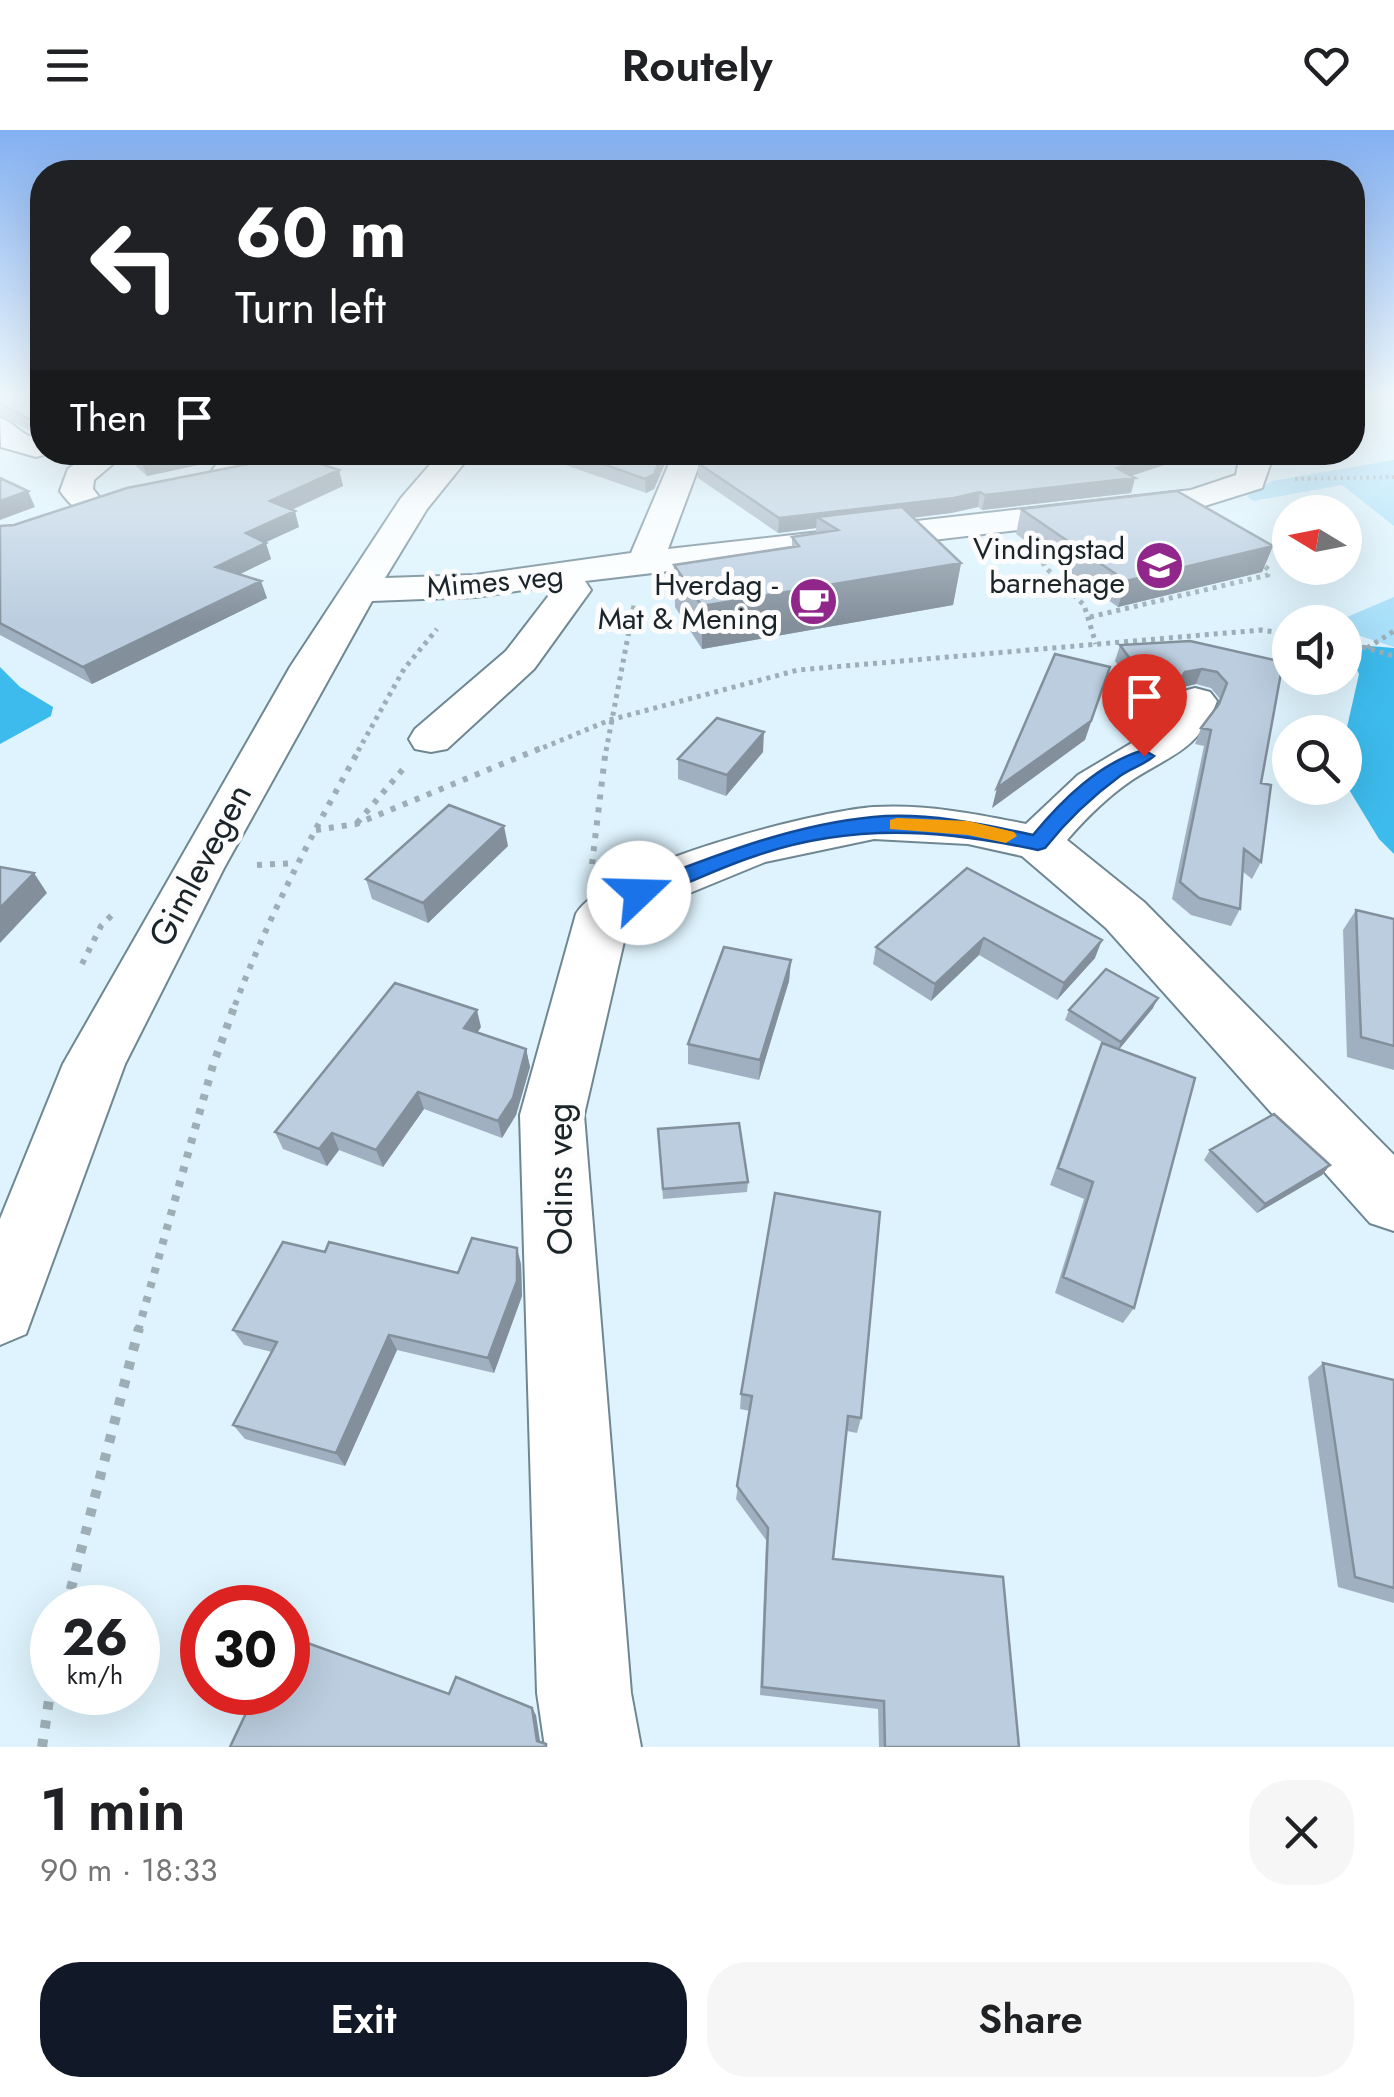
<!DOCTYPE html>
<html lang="en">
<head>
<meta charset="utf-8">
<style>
  body { margin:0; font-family:Jost,sans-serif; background:#f6f6f6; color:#202124; height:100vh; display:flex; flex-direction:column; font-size:38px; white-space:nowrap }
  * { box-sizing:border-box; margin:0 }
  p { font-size:32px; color:#757577 }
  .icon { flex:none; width:55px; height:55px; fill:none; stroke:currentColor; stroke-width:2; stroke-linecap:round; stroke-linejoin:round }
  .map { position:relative; height:1617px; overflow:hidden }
  .panel { display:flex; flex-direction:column; background:#fff; flex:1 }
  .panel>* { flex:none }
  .top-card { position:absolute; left:30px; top:30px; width:1335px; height:305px; border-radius:40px; box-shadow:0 10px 40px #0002; background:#202124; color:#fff; overflow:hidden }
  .needle { width:65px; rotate:280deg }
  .fabs { position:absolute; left:1272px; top:365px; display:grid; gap:20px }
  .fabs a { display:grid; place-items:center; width:90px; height:90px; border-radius:50%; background:#fff; box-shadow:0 10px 40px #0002; font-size:50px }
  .speed { position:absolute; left:30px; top:1455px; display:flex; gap:20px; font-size:50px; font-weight:700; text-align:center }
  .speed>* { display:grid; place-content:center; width:130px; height:130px; border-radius:50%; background:#fff; box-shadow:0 10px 40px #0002; line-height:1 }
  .speed small { font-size:25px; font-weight:400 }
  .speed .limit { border:15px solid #d22; background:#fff; color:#111 }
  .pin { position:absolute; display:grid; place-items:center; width:85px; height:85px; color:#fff; margin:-102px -42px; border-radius:50% 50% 50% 0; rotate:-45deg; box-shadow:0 0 10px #0007 }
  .pin .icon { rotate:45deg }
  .me { position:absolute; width:110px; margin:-55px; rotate:69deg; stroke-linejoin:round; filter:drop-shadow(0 0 8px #0008) }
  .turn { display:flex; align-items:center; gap:35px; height:210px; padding:0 40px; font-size:45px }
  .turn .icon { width:130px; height:130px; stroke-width:2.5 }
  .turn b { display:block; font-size:70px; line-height:85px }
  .then { display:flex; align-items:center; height:95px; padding:0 40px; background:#0003; gap:20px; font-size:38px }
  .round { display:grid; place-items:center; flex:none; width:105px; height:105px; border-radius:40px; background:#f6f6f6 }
  .summary { display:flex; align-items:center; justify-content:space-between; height:170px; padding:0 40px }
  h1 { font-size:60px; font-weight:600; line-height:75px }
  .button { display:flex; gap:20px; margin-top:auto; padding:20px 40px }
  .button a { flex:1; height:115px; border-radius:40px; background:#111827; color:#fff; font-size:40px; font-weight:600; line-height:115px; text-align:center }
  .button a+a { background:#f6f6f6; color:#202124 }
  header { display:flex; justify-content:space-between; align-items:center; height:130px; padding:0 40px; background:#fff; font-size:45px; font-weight:600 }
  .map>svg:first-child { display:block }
  .green { fill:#a8dff9 }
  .forest { fill:#3dbbec }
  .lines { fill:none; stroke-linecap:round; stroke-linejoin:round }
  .minor-casing { stroke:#6f8792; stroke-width:4 }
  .path-far4 { stroke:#9daeb6; stroke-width:4; stroke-dasharray:2.5 4; stroke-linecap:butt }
  .path-far3 { stroke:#9daeb6; stroke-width:5; stroke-dasharray:4 5; stroke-linecap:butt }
  .path-far2 { stroke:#9daeb6; stroke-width:6; stroke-dasharray:5 8; stroke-linecap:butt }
  .path-far1 { stroke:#9daeb6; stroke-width:8; stroke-dasharray:6 9; stroke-linecap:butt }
  .path { stroke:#9daeb6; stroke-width:10; stroke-dasharray:8 11; stroke-linecap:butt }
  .minor { fill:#fff; fill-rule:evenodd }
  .wall { fill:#a1b0c0 }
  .shaded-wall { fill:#83909c }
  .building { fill:#bbcddf; stroke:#83909c; stroke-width:2.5 }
  .route { fill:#1a73e8; stroke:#114b97; stroke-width:2.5 }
  .slow { fill:#f59e0b }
  .labels { text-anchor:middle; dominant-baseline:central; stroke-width:10; stroke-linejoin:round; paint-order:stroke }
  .far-poi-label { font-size:30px; fill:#1b2529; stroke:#fcfcfc; text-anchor:end }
  .far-street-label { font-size:30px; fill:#1b2529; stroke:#fcfcfc }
  .street-label { font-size:35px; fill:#1b2529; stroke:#fcfcfc }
</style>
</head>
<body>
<header><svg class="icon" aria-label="menu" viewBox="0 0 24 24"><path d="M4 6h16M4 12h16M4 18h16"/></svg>Routely<svg class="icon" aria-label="heart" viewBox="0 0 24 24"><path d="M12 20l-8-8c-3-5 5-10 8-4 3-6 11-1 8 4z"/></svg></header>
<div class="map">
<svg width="1394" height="1617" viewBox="0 0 1394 1617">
  <rect width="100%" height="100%" fill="#def3fd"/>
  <path class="green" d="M1394,330V396L1342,355L1253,371L1247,366L1272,351Z
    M1394,467V517L1345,501V492H1335Z"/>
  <path class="forest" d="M1345,514L1394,518V724L1379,709L1345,653V606L1359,544Z
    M0,537L20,557L53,577L51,586L0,614Z"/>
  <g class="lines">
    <defs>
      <path id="minor" d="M0,288C17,293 21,308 42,309V322H54L36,327L1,317Z
        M91,322H127L94,350L93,359L103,372L99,379C80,384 71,377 60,361L68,339Z
        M279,322H343L339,328L227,351L216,349L211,342L216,335Z
        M441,322H473L427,379L385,448L475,445L631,423L674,322H704L668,419L1191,360L1236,345L1238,335L1232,322H1263L1270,335L1262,358L1195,379L585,451L591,460L534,539L447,619L431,622L415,619L409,609L415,599L506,521L553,460L550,456L475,467L372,471L224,738L125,934L26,1204L0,1215V1089L63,934L290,537L401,368Z
        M1195,558L1210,562L1217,571C1198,621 1172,624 1132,650C1107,667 1086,688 1067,710L1144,772L1394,1025V1101L1370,1093L1106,798L1022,726L968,714L874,709L765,732L658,776L628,794L584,985L631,1563L641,1617H545L537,1563L520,985L576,784C605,735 815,681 874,677C925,674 977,684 1026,694L1078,645L1157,598L1180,562Z"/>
    </defs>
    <use href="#minor" class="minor-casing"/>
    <path class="path-far4" d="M1295,349L1394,347"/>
    <path class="path-far3" d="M1039,424L1045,437L1084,475L1096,514
      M1090,487L1268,445L1269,440L1261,433
      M1345,512L1394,526
      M1367,518L1394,501
      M358,621L404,539L437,499
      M535,621L610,590L798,540L1261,500L1290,504
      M606,621L634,475"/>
    <path class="path-far2" d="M357,693L404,638
      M316,700L356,694L541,618
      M592,734L606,618
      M257,735L296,733
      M82,834L101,796L112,785
      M235,875C269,785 313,702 360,618"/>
    <path class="path-far1" d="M138,1201L213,935L236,872"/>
    <path class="path" d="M66,1478L139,1198
      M42,1617L52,1550"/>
    <use href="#minor" class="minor"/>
  </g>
  <path class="wall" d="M0,267H42V303L36,304L0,285Z
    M125,322H249V324L147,346L126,327Z
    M553,322H670L654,359L646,363L554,331Z
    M698,333L1131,346L1135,348L1131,363L982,380L978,377L951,383L913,388L961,433L953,475L702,519L675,477L674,435L792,417V407L816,404V398L778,403L698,348Z
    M339,340L343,356L292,380L299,397L265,412L271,429L240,444L267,468L92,554L0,505V396L14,395Z
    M1021,379L1273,416L1262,442L1118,477L1016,404Z
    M1120,515L1283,532L1261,653V732L1252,749L1242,741L1240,779L1231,796L1191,785L1172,769L1204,616L1195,614L1201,598L1217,576L1220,569L1211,558L1196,554L1179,558L1157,592L1115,531Z
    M763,622L726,666L678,649V629Z
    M508,716L428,793L372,769L366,749Z
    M967,738L1095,828L1057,870L979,825L931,871L873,834L876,817Z
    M1356,780L1394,789V940L1347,927L1343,800Z
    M791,830L789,851L759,950L688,934V914Z
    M1153,878L1118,920L1134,1178L1123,1193L1055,1163L1084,1069L1050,1055L1094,931L1102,913L1105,914L1065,890L1069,880Z
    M481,897L477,903L526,919L530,937L516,985L502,1008L424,979L383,1037L339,1020L327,1036L283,1019L275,1002Z
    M658,999L748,1052L747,1062L663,1069Z
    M1210,1020L1330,1035L1322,1045L1257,1083L1204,1030Z
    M325,1122L458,1143L521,1134L522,1166L494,1243L397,1220L345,1336L245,1309L233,1295L272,1222L244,1215L233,1200Z
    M1323,1233L1394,1250V1473L1338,1457L1308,1247Z
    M741,1264L861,1288L857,1303L847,1301L833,1429L1019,1617H879L878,1579L760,1565L766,1410L736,1369L750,1281L740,1279Z"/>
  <path class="shaded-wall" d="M42,286V303L36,304L29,289Z
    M176,322H249V324L147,346L141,330Z
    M663,322H670L654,359L646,363L645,349Z
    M1165,322H1204L1119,350L1135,348L1131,363L982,380L985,365L1117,338Z
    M339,340L343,356L275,387L270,371Z
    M28,361L35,377L0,390V371Z
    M980,362L978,377L951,383L832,397L817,387L816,398L778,403L779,388Z
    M295,381L299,397L251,419L246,403Z
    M266,413L271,429L222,453L216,437Z
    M1273,416L1262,442L1118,477L1126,451Z
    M961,433L953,475L702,519V476Z
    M261,451L267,468L92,554L83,537Z
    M1110,537L1085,610L992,678L997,658Z
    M1202,539L1196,554L1179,558L1157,592L1163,575L1185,542Z
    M764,602L763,622L726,666L727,645Z
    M504,696L508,716L428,793L423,773Z
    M34,743L47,763L0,813V778Z
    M984,808L979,825L931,871L935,854Z
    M1102,810L1095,828L1057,870L1064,853Z
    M791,830L789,851L759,950L760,930Z
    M1158,868L1153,878L1117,922L1121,912Z
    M477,880L481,897L468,916L464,898Z
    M526,919L530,937L516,985L502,1008L498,991Z
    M418,962L424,979L383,1037L376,1020Z
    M332,1003L339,1020L327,1036L319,1019Z
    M1330,1035L1322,1045L1257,1083L1265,1074Z
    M517,1118L521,1134L522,1166L494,1243L488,1228Z
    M389,1205L397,1220L345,1336L336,1323Z
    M532,1578L536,1585L541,1617L537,1611Z"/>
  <path class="building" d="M0,267H42V286L29,289L0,273Z
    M133,322H176L141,330Z
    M569,322H663L654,344L645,349Z
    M703,322H1165L1117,338L1135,348L985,365L980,362L954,368L779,388L698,333Z
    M294,325L339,340L270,371L295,381L246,403L266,413L216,437L261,451L83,537L0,493V396L14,395L127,358Z
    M0,348L28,361L0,371Z
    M1177,361L1273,416L1126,451L1021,379Z
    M902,377L961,433L702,476L674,435L799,416L792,407L838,400L817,387Z
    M1190,511L1283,532L1261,653L1271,655L1261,732L1244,719L1240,779L1199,768L1180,752L1211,600L1201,598L1219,574L1227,553L1217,542L1202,539L1185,542L1163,575L1120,515Z
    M1055,524L1110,537L1091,591L997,658Z
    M717,588L764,602L727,645L678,629Z
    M449,675L504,696L423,773L366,749Z
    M0,737L34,743L0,778Z
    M967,738L1102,810L1064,853L984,808L935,854L876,817Z
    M1356,780L1394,789V916L1361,907Z
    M724,817L791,830L760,930L688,914Z
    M1106,839L1158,868L1121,912L1069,880Z
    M395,853L477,880L464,898L526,919L513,968L498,991L418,962L376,1020L332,1003L319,1019L275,1002Z
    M1102,913L1195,948L1134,1178L1063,1147L1093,1052L1058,1038Z
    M1274,984L1330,1035L1265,1074L1210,1020Z
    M739,993L748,1052L663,1059L658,999Z
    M775,1063L880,1082L861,1288L848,1286L833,1429L1003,1447L1019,1617H885L884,1571L762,1557L768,1398L737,1356L752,1266L741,1264Z
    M472,1108L517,1118V1151L488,1228L389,1205L336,1323L233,1295L277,1212L233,1200L283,1112L325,1122L329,1112L458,1143Z
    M1323,1233L1394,1250V1458L1355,1447Z
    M288,1506L449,1564L456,1547L532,1578L537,1611L546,1614V1617H230L256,1562H288Z"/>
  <linearGradient id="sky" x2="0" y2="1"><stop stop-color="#83b0f1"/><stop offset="0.54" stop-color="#f0fafe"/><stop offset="1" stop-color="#f0fafe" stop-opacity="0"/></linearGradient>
  <rect width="1394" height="493" fill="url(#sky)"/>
  <path class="route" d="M1144,620L1154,626C1144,635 1131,638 1120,646C1090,668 1068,689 1045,718L1038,720C941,699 850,693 755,726C715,739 678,759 639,771L628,763L631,758C709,728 789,695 873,687C926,682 982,694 1033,705C1062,670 1099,633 1144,620Z"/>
  <path class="slow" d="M897,688L968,691L1014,702L1017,706L1006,713L968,705L890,699V690Z"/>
  <defs>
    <symbol id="school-disc" viewBox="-11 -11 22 22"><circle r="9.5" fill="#91278b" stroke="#fcfcfc"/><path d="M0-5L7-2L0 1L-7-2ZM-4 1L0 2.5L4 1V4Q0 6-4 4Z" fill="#fff"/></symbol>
    <symbol id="cafe-disc" viewBox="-11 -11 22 22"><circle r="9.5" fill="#91278b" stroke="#fcfcfc"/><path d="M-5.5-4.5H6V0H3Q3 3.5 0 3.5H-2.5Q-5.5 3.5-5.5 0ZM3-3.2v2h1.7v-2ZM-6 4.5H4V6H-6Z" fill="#fff"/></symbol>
  </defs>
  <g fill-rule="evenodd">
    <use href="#school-disc" x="1132" y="408" width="55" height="55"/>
    <use href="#cafe-disc" x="786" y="444" width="55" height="55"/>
  </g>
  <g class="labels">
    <g class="far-poi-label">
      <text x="1125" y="418">Vindingstad<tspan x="1125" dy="34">barnehage</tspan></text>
      <text x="778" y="454">Hverdag -<tspan x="778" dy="34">Mat &amp; Mening</tspan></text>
    </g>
    <g class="far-street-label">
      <text transform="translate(495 451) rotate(-5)">Mimes veg</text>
    </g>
    <g class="street-label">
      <text transform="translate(200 735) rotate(-62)">Gimlevegen</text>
      <text transform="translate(560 1049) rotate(-90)">Odins veg</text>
    </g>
  </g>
</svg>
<div class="fabs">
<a><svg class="needle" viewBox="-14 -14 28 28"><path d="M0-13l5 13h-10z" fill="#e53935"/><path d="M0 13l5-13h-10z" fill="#757577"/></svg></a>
<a><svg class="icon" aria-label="sound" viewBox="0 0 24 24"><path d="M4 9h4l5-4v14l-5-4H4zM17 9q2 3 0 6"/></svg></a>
<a><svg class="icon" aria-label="search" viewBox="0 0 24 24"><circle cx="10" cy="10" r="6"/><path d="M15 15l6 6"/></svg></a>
</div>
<div class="speed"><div>26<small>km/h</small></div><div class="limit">30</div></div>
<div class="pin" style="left:1144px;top:626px;background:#d93025"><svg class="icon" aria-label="arrive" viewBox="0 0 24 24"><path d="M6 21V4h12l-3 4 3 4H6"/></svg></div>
<svg class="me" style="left:639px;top:763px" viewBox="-20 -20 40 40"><circle r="19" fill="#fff"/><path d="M0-13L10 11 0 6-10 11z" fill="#1a73e8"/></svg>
<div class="top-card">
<div class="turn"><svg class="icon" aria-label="left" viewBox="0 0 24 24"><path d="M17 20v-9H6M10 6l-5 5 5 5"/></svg><div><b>60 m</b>Turn left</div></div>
<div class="then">Then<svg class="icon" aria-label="arrive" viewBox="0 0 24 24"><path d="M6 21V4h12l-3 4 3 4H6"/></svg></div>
</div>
</div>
<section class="panel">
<div class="summary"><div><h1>1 min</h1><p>90 m · 18:33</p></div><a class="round"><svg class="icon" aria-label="close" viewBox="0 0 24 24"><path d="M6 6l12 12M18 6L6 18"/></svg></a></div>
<div class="button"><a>Exit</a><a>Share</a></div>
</section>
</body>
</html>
